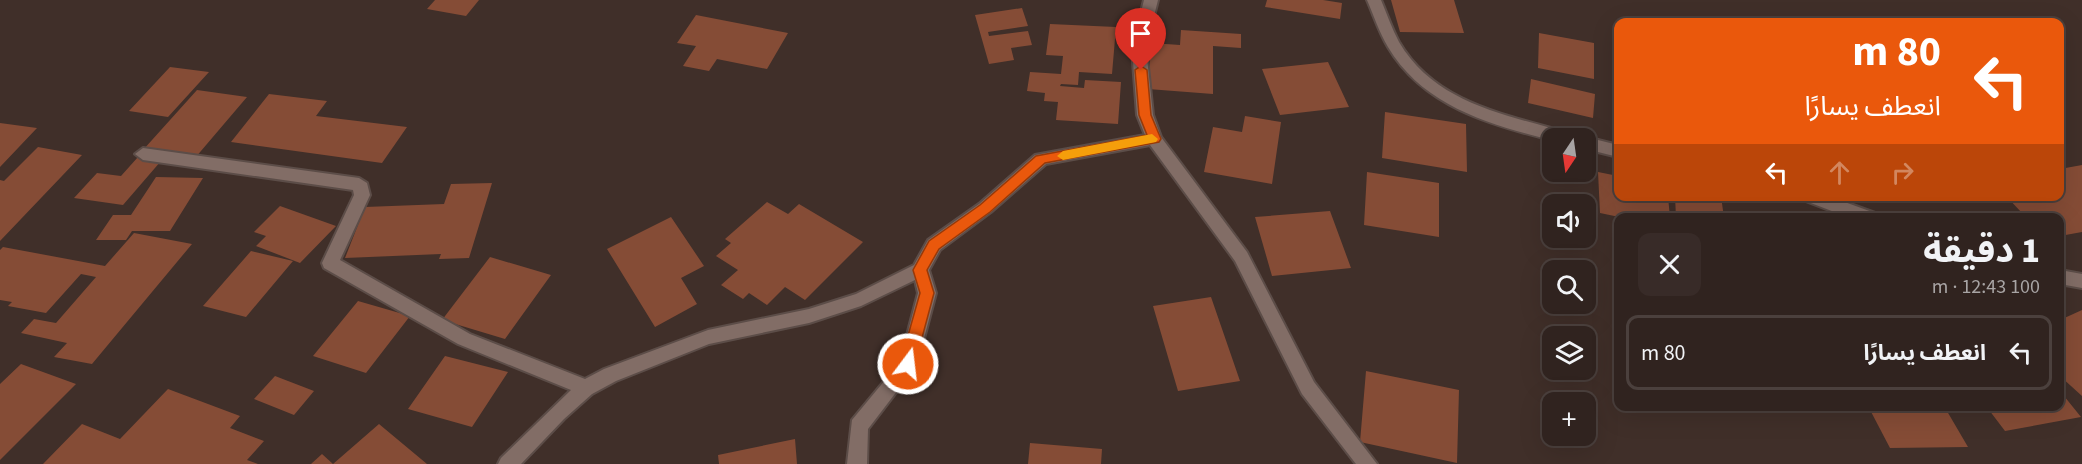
<!DOCTYPE html>
<html lang="ar">
<head>
<meta charset="utf-8">
<style>
  body { margin:0; font-family:"Source Sans 3","Noto Sans Arabic",sans-serif; background:#382b28; color:#f1f3f6; direction:rtl; height:100vh; display:flex; flex-direction:column; font-size:22px; white-space:nowrap }
  * { box-sizing:border-box; margin:0 }
  p { font-size:20px; color:#a8a4a4 }
  .icon { flex:none; width:33px; height:33px; fill:none; stroke:currentColor; stroke-width:2; stroke-linecap:round; stroke-linejoin:round }
  .map { position:relative; flex:1; overflow:hidden; direction:ltr }
  .sheet { position:absolute; left:1614px; top:213px; width:450px; height:198px; display:flex; flex-direction:column; background:#30231f; border-radius:12px; box-shadow:0 6px 24px #0002,0 0 0 2px #4b403d; direction:rtl }
  .sheet>* { flex:none }
  .top-card { position:absolute; left:1614px; top:18px; width:450px; height:183px; border-radius:12px; box-shadow:0 6px 24px #0002,0 0 0 2px #4b403d; direction:rtl; background:#ea580c; color:#fff; overflow:hidden }
  .needle { width:39px; rotate:193deg }
  .fabs { position:absolute; left:1542px; top:128px; display:grid; gap:12px }
  .fabs a { display:grid; place-items:center; width:54px; height:54px; border-radius:12px; background:#30231f; box-shadow:0 6px 24px #0002,0 0 0 2px #4b403d; font-size:30px }
  .pin { position:absolute; display:grid; place-items:center; width:51px; height:51px; color:#fff; margin:-62px -26px; border-radius:50% 50% 50% 0; rotate:-45deg; box-shadow:0 0 6px #0007 }
  .pin .icon { rotate:45deg }
  .me { position:absolute; width:66px; margin:-33px; rotate:15deg; stroke-linejoin:round; filter:drop-shadow(0 0 4px #0008) }
  .turn { display:flex; align-items:center; gap:21px; height:126px; padding:0 24px; font-size:27px }
  .turn .icon { width:78px; height:78px; stroke-width:2.5 }
  .turn b { display:block; font-size:42px; line-height:51px }
  .lanes { display:flex; align-items:center; height:57px; padding:0 24px; background:#0003; justify-content:center; gap:30px; direction:ltr }
  .lanes .off { opacity:.35 }
  .round { display:grid; place-items:center; flex:none; width:63px; height:63px; border-radius:12px; background:#382b28 }
  .overview { display:flex; align-items:center; justify-content:space-between; height:102px; padding:0 24px }
  h1 { font-size:36px; font-weight:700; line-height:45px }
  ul { padding:0; list-style:none }
  li { display:flex; align-items:center; gap:18px; height:75px; margin:0 12px 9px; padding:0 12px; border:3px solid #4b403d; border-radius:12px }
  li div { flex:1 }
  li b { display:block; font-size:22px }
  li em { font-style:normal }
  .map>svg:first-child { display:block }
  .building { fill:#854c36 }
  .lines { fill:none; stroke-linecap:round; stroke-linejoin:round }
  .minor-casing { stroke:#5c4d48; stroke-width:4 }
  .minor { fill:#826d66; fill-rule:evenodd }
  .route { fill:#ea580c; stroke:#983908; stroke-width:1.5 }
  .slow { fill:#f59e0b }
</style>
</head>
<body>
<div class="map">
<svg width="2082" height="464" viewBox="0 0 2082 464">
  <rect width="100%" height="100%" fill="#402f29"/>
  <path class="building" d="M435,0H479L466,16L427,9Z
    M1267,0H1323L1342,3L1340,19L1265,7Z
    M1391,0H1454L1464,33L1400,32Z
    M1022,8L1028,26L988,32L989,36L1028,31L1032,45L1011,48L1014,60L989,64L975,15Z
    M696,15L788,33L767,69L717,59L709,71L683,66L696,46L677,43Z
    M1050,24L1116,27L1112,74L1079,72L1078,85L1061,84L1060,86L1084,88L1085,80L1121,82L1118,124L1056,120L1058,102L1044,101L1045,93L1027,91L1030,72L1061,74L1063,56L1046,55Z
    M1181,30L1241,34V48L1213,46V94L1148,89L1151,43L1180,45Z
    M1539,33L1594,43V79L1538,68Z
    M1328,62L1349,107L1280,115L1262,69Z
    M170,67L209,72L168,117L129,111Z
    M1531,79L1595,94L1593,118L1528,103Z
    M197,90L247,97L195,158L143,150Z
    M269,94L327,101L316,116L407,127L382,163L231,142Z
    M1385,112L1466,124L1467,172L1382,158Z
    M1245,116L1281,122L1272,184L1204,172L1213,127L1242,132Z
    M0,123L37,128L0,167Z
    M38,147L82,155L0,241V180L4,181Z
    M138,157L161,161L123,205L74,198L97,173L121,176Z
    M2082,165V232L2060,236V218H2003L2022,213L2006,196H2060V169Z
    M1367,172L1439,183V237L1364,225Z
    M1598,172L1618,176V196H1668L1670,218H1624L1600,213Z
    M156,177L203,178L170,231H132L126,240H96L113,215H131Z
    M492,183L469,258L439,259L441,254L345,258L365,207L444,204L451,184Z
    M1675,196H1721L1724,218H1676Z
    M767,202L788,214L799,204L863,242L805,300L785,287L767,305L749,293L743,299L721,285L738,270L716,256L731,243L725,239Z
    M280,206L336,226L300,263L256,246L266,236L254,232Z
    M1330,211L1351,268L1272,276L1255,217Z
    M671,217L704,266L681,278L697,304L655,327L607,249Z
    M134,233L192,244L92,364L54,357L67,343L21,333L34,319L56,323L96,277L81,274L46,313L8,306L12,302L0,300V250L3,247L105,266Z
    M251,251L293,261L246,317L203,306Z
    M490,257L551,275L505,339L442,320Z
    M1211,297L1240,381L1178,391L1153,306Z
    M358,301L410,316L366,373L313,356Z
    M2082,310V396L2060,376V320Z
    M445,356L508,372L472,427L408,409Z
    M21,364L76,384L0,460V384Z
    M1366,371L1459,390L1457,463L1360,442Z
    M275,376L314,391L294,415L254,399Z
    M168,389L240,416L230,428L264,441L247,460L258,464H43L82,424L120,439Z
    M2060,391L2081,417L2005,431L1986,406H2060Z
    M1868,406H1944L1968,447L1890,448Z
    M379,424L427,464H311L322,454L333,464Z
    M795,439L797,464H719L718,455Z
    M1030,443L1102,449L1101,464H1028Z"/>
  <g class="lines">
    <defs>
      <path id="minor" d="M1144,0H1158L1146,48L1153,115L1161,137L1247,252L1314,382L1377,464H1356L1302,394L1235,261L1150,145L1046,164L991,212L940,250L929,270L936,293L917,365L868,429L867,464H847L852,420L900,362L918,293L915,280L861,306L809,323L709,344L616,381L592,394L564,419L521,464H498L501,458L571,390L458,344L324,268L322,263L354,195L353,190L143,160L135,154L143,148L359,178L367,183L370,195L340,260L470,334L585,379L604,369L708,330L809,309L856,294L914,265L928,240L979,204L1035,155L1145,135L1137,115L1132,48Z
        M1367,0H1381C1387,14 1392,29 1399,42C1436,105 1509,115 1572,134L1575,138H1552V140C1490,125 1423,106 1388,47C1379,32 1374,16 1367,0Z
        M1586,137L1618,145V157L1586,149L1584,138Z
        M1801,196H1828L1875,213L1877,218H1850L1803,200Z
        M2060,270L2082,274V288L2060,284Z"/>
    </defs>
    <use href="#minor" class="minor-casing"/>
    <use href="#minor" class="minor"/>
  </g>
  <path class="route" d="M1141,66L1147,70L1151,115L1161,139L1159,142L1045,163L990,212L939,249L927,270L934,293L915,364L908,371L902,369L900,364L920,293L913,270L929,241L980,205L1036,156L1147,135L1139,115L1135,70Z"/>
  <path class="slow" d="M1152,134L1158,139L1156,142L1063,160L1057,156L1063,151Z"/>
</svg>
<div class="fabs">
<a><svg class="needle" viewBox="-14 -14 28 28"><path d="M0-13l5 13h-10z" fill="#e53935"/><path d="M0 13l5-13h-10z" fill="#a8a4a4"/></svg></a>
<a><svg class="icon" aria-label="sound" viewBox="0 0 24 24"><path d="M4 9h4l5-4v14l-5-4H4zM17 9q2 3 0 6"/></svg></a>
<a><svg class="icon" aria-label="search" viewBox="0 0 24 24"><circle cx="10" cy="10" r="6"/><path d="M15 15l6 6"/></svg></a>
<a><svg class="icon" aria-label="layers" viewBox="0 0 24 24"><path d="M12 4l9 5-9 5-9-5zM3 14l9 5 9-5"/></svg></a>
<a>+</a>
</div>
<div class="pin" style="left:1141px;top:70px;background:#d93025"><svg class="icon" aria-label="arrive" viewBox="0 0 24 24"><path d="M6 21V4h12l-3 4 3 4H6"/></svg></div>
<svg class="me" style="left:908px;top:364px" viewBox="-20 -20 40 40"><circle r="17" fill="#ea580c" stroke="#fff" stroke-width="3"/><path d="M0-11L8 9 0 5-8 9z" fill="#fff"/></svg>
<div class="top-card">
<div class="turn"><svg class="icon" aria-label="left" viewBox="0 0 24 24"><path d="M17 20v-9H6M10 6l-5 5 5 5"/></svg><div><b>80 m</b>انعطف يسارًا</div></div>
<div class="lanes"><svg class="icon" aria-label="left" viewBox="0 0 24 24"><path d="M17 20v-9H6M10 6l-5 5 5 5"/></svg><svg class="icon off" aria-label="ahead" viewBox="0 0 24 24"><path d="M12 20V5M6 11l6-6 6 6"/></svg><svg class="icon off" aria-label="right" viewBox="0 0 24 24"><path d="M7 20v-9h11M14 6l5 5-5 5"/></svg></div>
</div>
<section class="sheet">
<div class="overview"><div><h1>1 دقيقة</h1><p>100 m · 12:43</p></div><a class="round"><svg class="icon" aria-label="close" viewBox="0 0 24 24"><path d="M6 6l12 12M18 6L6 18"/></svg></a></div>
<ul>
<li><svg class="icon" aria-label="left" viewBox="0 0 24 24"><path d="M17 20v-9H6M10 6l-5 5 5 5"/></svg><div><b>انعطف يسارًا</b></div><em>80 m</em></li>
</ul>
</section>
</div>
</body>
</html>
